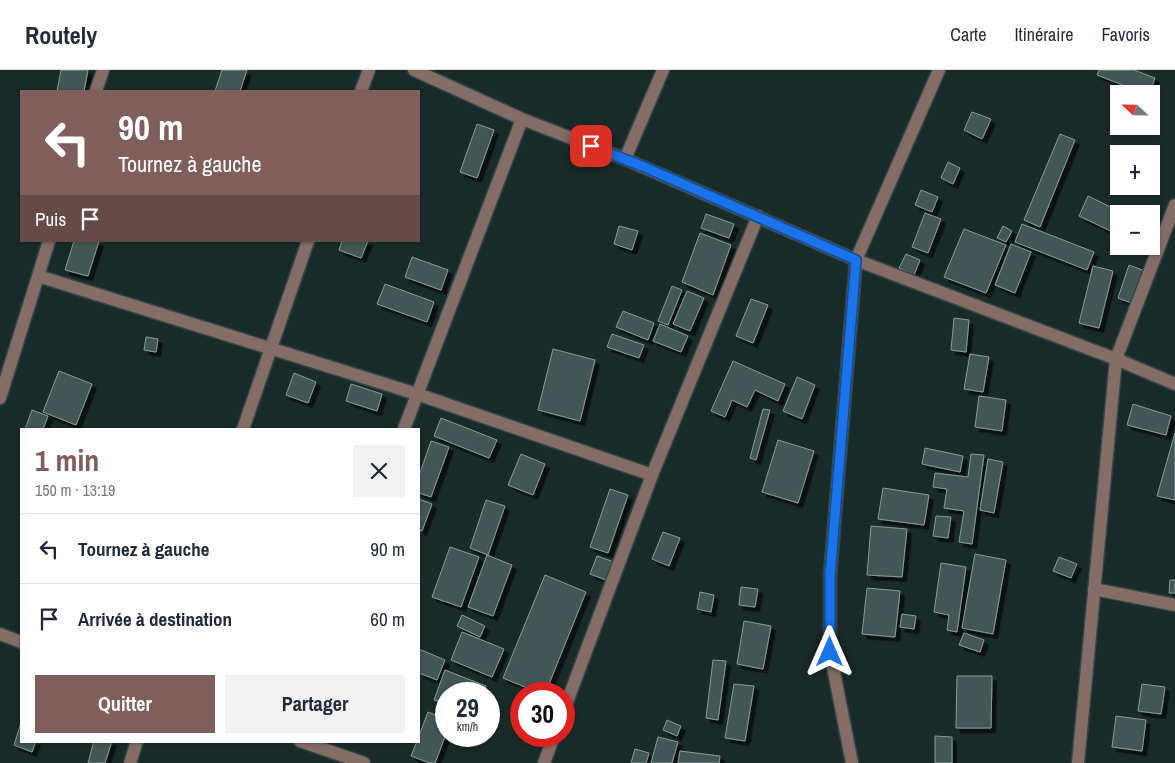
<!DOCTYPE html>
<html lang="fr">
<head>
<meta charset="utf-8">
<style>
  body { margin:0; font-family:"Archivo Narrow",sans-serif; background:#f2f2f3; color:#1f2937; height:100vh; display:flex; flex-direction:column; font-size:19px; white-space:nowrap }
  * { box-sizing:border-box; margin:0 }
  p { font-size:16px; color:#747a83 }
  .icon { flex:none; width:28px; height:28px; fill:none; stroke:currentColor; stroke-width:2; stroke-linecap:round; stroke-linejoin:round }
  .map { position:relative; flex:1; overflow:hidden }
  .side { position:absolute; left:20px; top:358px; width:400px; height:315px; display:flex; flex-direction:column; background:#fff; border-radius:0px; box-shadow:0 1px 4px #0004 }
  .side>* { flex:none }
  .top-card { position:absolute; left:20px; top:20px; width:400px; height:152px; border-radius:0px; box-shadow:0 1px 4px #0004; background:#7f5e5b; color:#fff; overflow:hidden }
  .needle { width:32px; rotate:292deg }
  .controls { position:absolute; left:1110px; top:15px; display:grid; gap:10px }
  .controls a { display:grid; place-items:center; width:50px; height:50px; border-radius:0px; background:#fff; box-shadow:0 1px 4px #0004; font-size:25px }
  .speed { position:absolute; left:435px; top:612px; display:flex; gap:10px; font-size:25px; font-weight:700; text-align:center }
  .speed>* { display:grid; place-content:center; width:65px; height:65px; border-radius:50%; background:#fff; box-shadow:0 1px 4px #0004; line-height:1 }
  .speed small { font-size:12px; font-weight:400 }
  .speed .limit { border:8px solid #d22; background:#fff; color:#111 }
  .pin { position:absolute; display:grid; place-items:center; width:42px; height:42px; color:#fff; margin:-21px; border-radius:10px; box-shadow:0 2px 8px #0006 }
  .me { position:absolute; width:55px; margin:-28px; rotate:0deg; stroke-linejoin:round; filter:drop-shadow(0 0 4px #0008) }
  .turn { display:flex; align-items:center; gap:18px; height:105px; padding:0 15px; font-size:22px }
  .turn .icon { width:65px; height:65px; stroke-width:2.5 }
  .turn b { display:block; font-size:35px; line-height:42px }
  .then { display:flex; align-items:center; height:48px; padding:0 15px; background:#0003; gap:10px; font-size:19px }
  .round { display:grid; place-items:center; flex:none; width:52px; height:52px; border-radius:0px; background:#f2f2f3 }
  .headline { display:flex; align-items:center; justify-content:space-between; height:85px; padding:0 15px }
  h1 { font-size:30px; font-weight:700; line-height:38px; color:#7f5e5b }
  .cta { display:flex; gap:10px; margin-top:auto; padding:10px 15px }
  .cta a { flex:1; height:58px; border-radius:0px; background:#7f5e5b; color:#fff; font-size:20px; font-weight:700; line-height:58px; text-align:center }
  .cta a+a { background:#f2f2f3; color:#1f2937 }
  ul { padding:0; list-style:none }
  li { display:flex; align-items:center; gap:15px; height:70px; padding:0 15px; border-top:1px solid #e0e1e3 }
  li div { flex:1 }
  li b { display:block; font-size:19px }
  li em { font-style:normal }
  header { display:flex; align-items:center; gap:30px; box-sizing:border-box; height:70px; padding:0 25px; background:#fff; border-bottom:1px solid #e0e1e3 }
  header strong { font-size:24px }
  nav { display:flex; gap:28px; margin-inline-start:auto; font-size:18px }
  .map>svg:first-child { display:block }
  .building { fill:#425654; stroke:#879d9b; filter:url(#shadow) }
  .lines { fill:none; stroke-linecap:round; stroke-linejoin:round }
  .minor-casing { stroke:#344644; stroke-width:15 }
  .minor { stroke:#846d67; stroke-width:12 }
  .route-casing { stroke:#114b97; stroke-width:12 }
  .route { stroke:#1a73e8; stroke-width:9 }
</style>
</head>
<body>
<header>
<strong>Routely</strong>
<nav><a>Carte</a><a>Itinéraire</a><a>Favoris</a></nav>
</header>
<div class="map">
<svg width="1175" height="693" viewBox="0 0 1175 693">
  <defs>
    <filter id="shadow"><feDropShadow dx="4.5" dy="4.5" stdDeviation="0" flood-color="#0009"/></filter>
  </defs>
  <rect width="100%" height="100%" fill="#182b29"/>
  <path class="building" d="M61,0H88L84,21H57Z
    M222,0H247L240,21H215Z
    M1099,0H1134L1155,8L1149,24H1146L1097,5Z
    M972,42L991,49L982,69L964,60Z
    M477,54L494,60L477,108L460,102Z
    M1060,64L1075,70L1040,157L1024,150Z
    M1119,86V108L1112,105Z
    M948,92L960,98L953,114L941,108Z
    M921,120L938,127L932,142L915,135Z
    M1088,126L1125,144H1119V165L1079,146Z
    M925,143L941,149L928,183L912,177Z
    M706,144L734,154L729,168L701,158Z
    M1022,154L1094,182L1087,200L1015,172Z
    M619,156L638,161L632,180L614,174Z
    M1003,156L1012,161L1006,172L997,168Z
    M964,159L1006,175L986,223L944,207Z
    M700,163L731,175L713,225L682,212Z
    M74,171H99L88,206L65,200Z
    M342,171H368L361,188L339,180Z
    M1011,174L1031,182L1015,223L995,215Z
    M906,184L920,190L914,205L899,198Z
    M412,187L448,200L441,220L405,207Z
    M1129,195L1145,201L1134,234L1118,228Z
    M1093,196L1113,201L1099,258L1079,253Z
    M385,214L434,232L427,252L377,234Z
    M672,216L682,220L668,255L658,251Z
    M687,221L704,228L690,261L673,254Z
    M751,229L768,235L753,273L736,266Z
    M623,241L654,253L648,270L616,257Z
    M954,248L969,250L966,282L951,280Z
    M660,254L688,266L681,282L653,271Z
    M612,264L644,275L639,288L607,277Z
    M146,267L158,269L156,282L144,280Z
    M553,279L595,290L580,351L538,340Z
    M970,284L989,287L983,322L964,319Z
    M733,291L785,314L778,331L755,320L747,337L732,330L725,347L711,341Z
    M59,301L92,314L76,355L43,342Z
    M294,303L316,312L308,333L286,325Z
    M797,307L815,315L802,349L783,341Z
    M351,314L382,324L377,341L346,331Z
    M979,326L1006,330L1002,361L975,357Z
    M1133,334L1171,346L1166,365L1127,355Z
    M763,339L770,340L756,390L750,388Z
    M32,340L48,346L43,359H25Z
    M441,348L497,370L489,388L434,366Z
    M1175,363V430L1157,426Z
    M778,370L814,381L798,433L762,422Z
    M431,371L449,377L431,427L419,423V406Z
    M925,378L963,386L960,402L922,394Z
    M521,384L545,394L533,425L508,415Z
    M971,384L984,385L972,474L959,472L964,441L944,438L947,419L933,417L935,403L968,407Z
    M988,389L1003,392L994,443L980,440Z
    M883,418L929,425L924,455L878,449Z
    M610,419L628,425L608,483L590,477Z
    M419,429L432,434L422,461L419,460Z
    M486,430L505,436L488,485L470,478Z
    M936,446L951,447L948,468L933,466Z
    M871,456L907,459L902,507L867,505Z
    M663,462L680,468L669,496L652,489Z
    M450,477L479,487L461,537L432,527Z
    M975,484L1006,490L993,564L962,558Z
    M487,485L512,495L493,546L468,537Z
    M597,486L614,492L606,510L590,504Z
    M1059,487L1077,494L1071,508L1053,501Z
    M941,493L966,497L957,562L947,560L949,545L934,542Z
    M545,505L586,522L545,624H542L503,608Z
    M1170,510H1175V523H1169Z
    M741,517L758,519L755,537L739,535Z
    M867,518L900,521L895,567L862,564Z
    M700,522L714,525L711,542L697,539Z
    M902,544L916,546L914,559L900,557Z
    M462,545L485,556L480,567L457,556Z
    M744,551L771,556L763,599L737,594Z
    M462,562L504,579L492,607L451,590Z
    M964,563L984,570L980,582L959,575Z
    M419,579L445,590L437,610L419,603Z
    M713,590L726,591L718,650L706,648Z
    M445,600L486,616L483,624H446V634L434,630Z
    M957,606H992L991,658H956Z
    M734,614L754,616L745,671L725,668Z
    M1142,614L1165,617L1161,644L1138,641Z
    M428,642L446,649V664L435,693H430L411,686L417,671H419V666Z
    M1116,646L1146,650L1142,681L1112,677Z
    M667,650L681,656L677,666L663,660Z
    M21,653V671H36L32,682L14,675Z
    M935,666L952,667V693H935Z
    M658,667L678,672L672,693H651Z
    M94,671H112L105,693H88Z
    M635,679L649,683L646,693H631Z
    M680,681L720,686L719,693H678Z"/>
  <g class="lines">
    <defs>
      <path id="minor" d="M414,0L522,49L625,89L856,190L1116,289L1175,314
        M96,21L103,0
        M361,21L369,0
        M625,89L663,0
        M38,206L417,324L652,405
        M0,328L49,171
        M243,359L308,171
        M404,359L522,49
        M1094,519L1175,535
        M0,564L21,572
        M564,640L652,405L758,146
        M300,671L364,693
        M130,693L137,671
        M544,693L554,666
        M852,693L830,582V506L856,190L939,0
        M1078,693L1116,289L1175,135"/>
    </defs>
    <use href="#minor" class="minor-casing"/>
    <use href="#minor" class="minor"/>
  </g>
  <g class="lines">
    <defs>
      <path id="route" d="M591,76L642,96L856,190L830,506V582"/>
    </defs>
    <use href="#route" class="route-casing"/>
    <use href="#route" class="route"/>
  </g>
</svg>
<div class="controls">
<a><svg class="needle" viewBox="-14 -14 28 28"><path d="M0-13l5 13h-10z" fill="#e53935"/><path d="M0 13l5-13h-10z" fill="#747a83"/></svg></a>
<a>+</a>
<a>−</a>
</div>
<div class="speed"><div>29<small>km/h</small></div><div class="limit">30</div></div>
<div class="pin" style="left:591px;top:76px;background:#d93025"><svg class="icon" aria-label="arrive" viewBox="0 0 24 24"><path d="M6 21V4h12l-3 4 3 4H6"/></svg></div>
<svg class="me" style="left:830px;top:582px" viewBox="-20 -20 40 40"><path d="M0-17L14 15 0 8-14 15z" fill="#1a73e8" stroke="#fff" stroke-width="4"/></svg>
<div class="top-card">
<div class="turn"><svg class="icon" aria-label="left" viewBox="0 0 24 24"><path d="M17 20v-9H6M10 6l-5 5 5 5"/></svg><div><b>90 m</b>Tournez à gauche</div></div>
<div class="then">Puis<svg class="icon" aria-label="arrive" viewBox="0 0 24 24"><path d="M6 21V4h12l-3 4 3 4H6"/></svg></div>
</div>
<section class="side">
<div class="headline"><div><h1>1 min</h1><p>150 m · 13:19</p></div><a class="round"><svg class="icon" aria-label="close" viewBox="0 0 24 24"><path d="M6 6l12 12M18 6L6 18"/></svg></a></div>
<ul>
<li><svg class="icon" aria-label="left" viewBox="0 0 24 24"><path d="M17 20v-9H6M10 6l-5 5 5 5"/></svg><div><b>Tournez à gauche</b></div><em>90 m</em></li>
<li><svg class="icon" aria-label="arrive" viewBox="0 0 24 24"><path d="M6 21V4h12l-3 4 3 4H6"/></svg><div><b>Arrivée à destination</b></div><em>60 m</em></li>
</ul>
<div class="cta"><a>Quitter</a><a>Partager</a></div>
</section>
</div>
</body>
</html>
